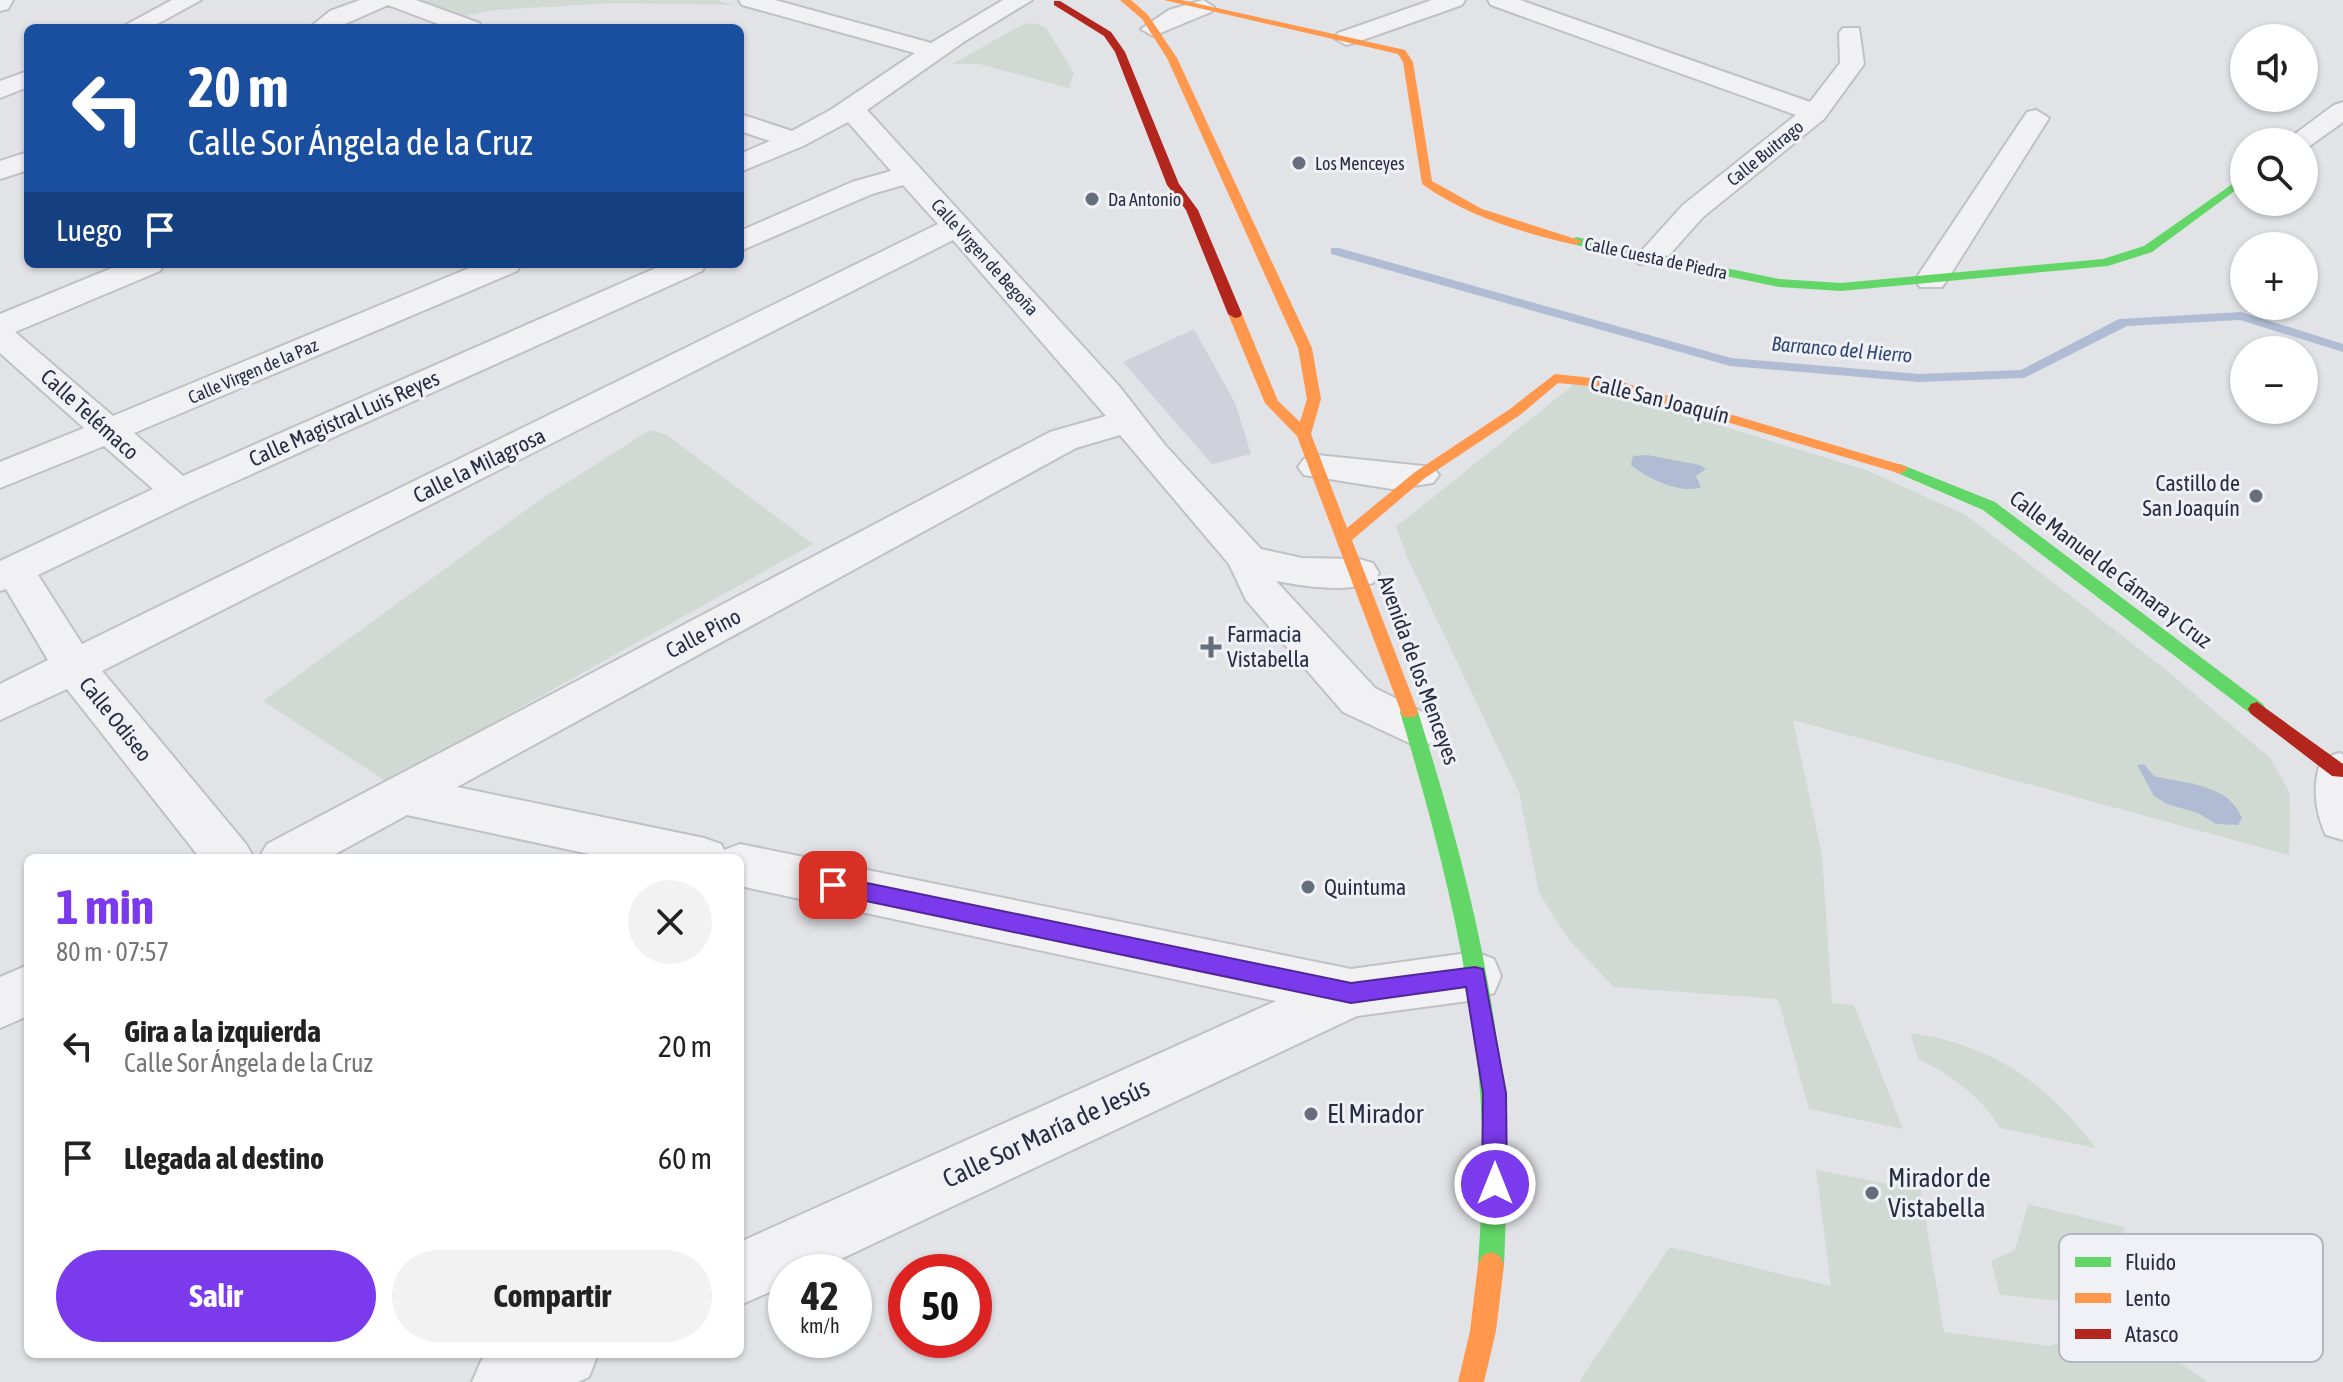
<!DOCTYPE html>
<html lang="es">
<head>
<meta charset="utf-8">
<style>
  body { margin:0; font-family:"Asap Condensed",sans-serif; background:#f2f2f2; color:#222; height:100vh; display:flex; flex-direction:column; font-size:30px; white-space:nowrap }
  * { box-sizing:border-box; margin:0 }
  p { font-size:26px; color:#767676 }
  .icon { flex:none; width:44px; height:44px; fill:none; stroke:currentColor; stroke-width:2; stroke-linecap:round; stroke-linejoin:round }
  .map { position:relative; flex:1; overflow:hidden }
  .sheet { position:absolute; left:24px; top:854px; width:720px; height:504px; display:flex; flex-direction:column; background:#fff; border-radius:12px; box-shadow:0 2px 6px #0004 }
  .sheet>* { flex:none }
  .guide { position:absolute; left:24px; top:24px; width:720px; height:244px; border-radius:12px; box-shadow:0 2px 6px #0004; background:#1a4fa0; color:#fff; overflow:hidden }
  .buttons { position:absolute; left:2230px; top:24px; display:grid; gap:16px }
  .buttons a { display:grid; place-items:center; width:88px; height:88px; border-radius:50%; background:#fff; box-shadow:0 2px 6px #0004; font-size:40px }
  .speed { position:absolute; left:768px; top:1254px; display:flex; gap:16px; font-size:40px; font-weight:700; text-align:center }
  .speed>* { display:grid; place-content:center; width:104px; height:104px; border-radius:50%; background:#fff; box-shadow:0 2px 6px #0004; line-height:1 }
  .speed small { font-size:20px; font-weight:400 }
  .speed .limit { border:12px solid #d22; background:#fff; color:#111 }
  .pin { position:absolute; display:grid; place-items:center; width:68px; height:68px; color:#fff; margin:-34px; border-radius:16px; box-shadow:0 4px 12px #0006 }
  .me { position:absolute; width:88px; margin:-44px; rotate:0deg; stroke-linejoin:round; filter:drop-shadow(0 0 6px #0008) }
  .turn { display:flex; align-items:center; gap:28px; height:168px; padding:0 32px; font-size:36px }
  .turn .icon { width:104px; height:104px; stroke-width:2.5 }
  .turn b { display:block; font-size:56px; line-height:68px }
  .then { display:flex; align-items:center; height:76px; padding:0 32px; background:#0003; gap:16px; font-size:30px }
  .round { display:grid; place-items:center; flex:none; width:84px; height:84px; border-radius:42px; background:#f2f2f2 }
  .overview { display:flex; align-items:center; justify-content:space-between; height:136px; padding:0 32px }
  h1 { font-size:48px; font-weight:700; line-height:60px; color:#7c3aed }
  .action { display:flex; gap:16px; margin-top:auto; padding:16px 32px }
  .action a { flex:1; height:92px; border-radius:48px; background:#7c3aed; color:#fff; font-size:32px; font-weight:700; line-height:92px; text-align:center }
  .action a+a { background:#f2f2f2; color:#222 }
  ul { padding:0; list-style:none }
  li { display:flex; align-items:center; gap:24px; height:112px; padding:0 32px }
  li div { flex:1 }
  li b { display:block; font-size:30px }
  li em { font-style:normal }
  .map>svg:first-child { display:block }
  .built { fill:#cfd2da }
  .green { fill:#d0dad2 }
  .water { fill:#afbcd3 }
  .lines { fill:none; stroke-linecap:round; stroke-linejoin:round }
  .stream { fill:#afbcd3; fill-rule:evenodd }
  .street-casing { stroke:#bfc1c5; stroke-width:4 }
  .street { fill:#f1f1f3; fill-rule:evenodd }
  .fast { fill:#63d668; fill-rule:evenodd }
  .slow { fill:#ff974d; fill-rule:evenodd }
  .jam { fill:#b3261e; fill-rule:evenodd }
  .route { fill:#7c3aed; stroke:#51269a; stroke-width:2 }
  .poi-dot { fill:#686d7b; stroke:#eff1f6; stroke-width:3 }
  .labels { text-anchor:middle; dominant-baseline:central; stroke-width:6; stroke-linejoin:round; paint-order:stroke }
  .far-street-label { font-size:18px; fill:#272e41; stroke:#eff1f6 }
  .far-poi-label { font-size:18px; fill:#272e41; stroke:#eff1f6; text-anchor:start }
  .far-water-label { font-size:20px; font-style:italic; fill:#304776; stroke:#eff1f6 }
  .street-label { font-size:22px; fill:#272e41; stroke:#eff1f6 }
  .poi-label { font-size:22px; fill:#272e41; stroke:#eff1f6; text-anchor:start }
  .near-poi-label { font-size:26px; fill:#272e41; stroke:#eff1f6; text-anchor:start }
  .near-street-label { font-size:26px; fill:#272e41; stroke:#eff1f6 }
  .key { fill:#eff1f6; stroke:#b3b6c0; stroke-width:2 }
  .key-label { font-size:22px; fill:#272e41 }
</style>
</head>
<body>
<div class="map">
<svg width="2343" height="1382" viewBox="0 0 2343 1382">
  <rect width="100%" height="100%" fill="#e1e3e7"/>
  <path class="built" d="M1194,329L1235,403L1251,454L1212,464L1123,362Z"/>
  <path class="green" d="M421,0H716L733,5L613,3L495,10L465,16Z
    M1034,23L1046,28L1074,73L1069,88L979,64H952L1024,24Z
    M1577,382L1866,470L1966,515L2165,669L2270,758L2290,793L2289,855L1793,720L1822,855L1832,1003L1854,1005L1903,1129L1809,1109L1778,999L1614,987L1569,940L1539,893L1519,792L1407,557L1396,527Z
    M650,430L667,435L813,544L387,782L263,701L541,499Z
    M1910,1033C1992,1044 2046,1083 2096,1148L2000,1128C1980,1095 1952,1076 1918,1059Z
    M1816,1170L1921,1190L1944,1332L2049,1346L2122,1324L2208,1382H1579L1670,1247L1831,1286Z
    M2028,1204L2124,1227L2132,1264L2114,1285L2083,1303L2000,1295L1991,1261L2015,1250Z"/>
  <path class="water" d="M1647,455L1700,465L1706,469L1696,476L1701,487C1682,495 1646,478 1631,465L1633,456Z
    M2144,764L2154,776C2185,784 2228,783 2242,818L2238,825L2216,824L2198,813L2167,804L2154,796L2137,765Z"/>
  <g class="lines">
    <path class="stream" d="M1331,248H1339L1731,358L1919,374L2021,370L2119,319L2241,312L2343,344V352L2240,320L2127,326L2024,378L1919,382L1730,366L1331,254Z"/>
    <defs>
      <path id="street" d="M0,0H13L8,9L0,11Z
        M172,0H201L150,28H120Z
        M360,0H416L479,23L483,28H449L388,5L336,28H309L330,11Z
        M739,0H775L931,43L1003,0H1032L965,41L867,110L1119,386L1165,445L1261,549L1302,558L1359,559L1373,563L1379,573L1373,583C1342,592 1308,587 1276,581L1375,688L1434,718L1441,730L1434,742L1418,747L1343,712L1246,600L1229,564L1120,435L1076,448L457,787L704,838L721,844L724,850L740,844L1351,969L1475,952L1494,959L1501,976L1494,993L1475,1000L1357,1016L813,1272H786V1285L740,1305V1242L1276,1001L740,886V858H608L407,815L328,858H259L267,844L1050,432L1106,416L953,240L102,671L246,844L254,858H200L67,689L0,720V684L48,660L6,589L0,591V561L153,489L104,446L0,488V462L84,428L0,353V314L122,264H164L160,271L15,332L113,416L479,264H521L517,271L134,433L183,476L665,264H706L702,271L192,501L38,575L82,644L938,224L903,185L872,194L740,251V231L852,182L891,171L848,122L803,146L740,172V154L770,141L740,131V114L792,131L832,109L915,53L742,5Z
        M1203,0L1214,7L1211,12L1153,36L1141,29L1169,10Z
        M1432,0H1465L1462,5L1354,43L1346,45L1334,38L1338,33Z
        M1488,0H1520L1810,102L1840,63L1839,33L1843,28H1859L1864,64L1824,119L1703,217L1661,264H1639L1635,258L1683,205L1796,115L1491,5Z
        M28,71V87L0,98V81Z
        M2343,102V122L2307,148L2304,142H2284L2334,105Z
        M2036,110L2049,118L1947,280L1942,287H1920L1915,280L2027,112Z
        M28,152V170L0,179V161Z
        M1317,455L1433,467L1439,475L1433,483L1392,489L1304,475L1298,467L1304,459Z
        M2339,753L2343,754V840L2326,835C2315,813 2311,780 2323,758Z
        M28,965V1016L0,1028V977Z
        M493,1354H598L589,1377L578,1382H472L482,1359Z"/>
    </defs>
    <use href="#street" class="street-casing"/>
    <use href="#street" class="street"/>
    <path class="fast" d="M2244,176V184L2152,252L2108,266L1841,291L1779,287L1576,245L1570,241L1576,237L1779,279L1841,283L2103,259L2144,246Z
      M1900,464L1995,502L2263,704L2266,709L2263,714H2251L1983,510L1895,472L1892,469Z
      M1409,705L1415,707L1418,712C1460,846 1497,983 1505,1124C1508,1171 1506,1218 1504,1265L1500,1274L1491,1278L1482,1274L1478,1265C1481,1218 1484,1172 1482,1125C1476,984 1440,846 1400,712L1403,707Z"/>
    <path class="slow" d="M1120,0H1131L1148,15L1177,58L1312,348L1321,399L1311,434L1347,528L1415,472L1510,409L1555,374L1618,381L1905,466L1908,469L1900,474L1895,472L1612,388L1558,383L1520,415L1425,478L1352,540L1418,712L1415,717H1403L1297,436L1265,403L1228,314L1235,310L1242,314L1278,401L1300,422L1307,399L1298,348L1167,58L1142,19Z
      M1164,0H1181L1405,50L1413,62L1432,181L1482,209L1582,241L1576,245C1521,232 1468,217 1422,184L1403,62L1398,54Z
      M1491,1252L1500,1256L1504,1265L1496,1331L1484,1382H1458L1470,1331L1478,1265L1482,1256Z"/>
    <path class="jam" d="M1054,1H1060L1111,32L1125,52L1179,184L1198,210L1242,314L1240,317L1235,318L1228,314L1186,210L1167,185L1115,52L1104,36L1054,5Z
      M2257,702L2343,764V777L2332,776L2251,714L2248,709L2251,704Z"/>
  </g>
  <path class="route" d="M833,876L1351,983L1475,967L1483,969L1506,1093L1507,1184L1503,1193L1495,1196L1486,1193L1482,1184L1483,1093L1466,987L1351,1003L833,894L823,885Z"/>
  <g class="poi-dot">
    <circle cx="1299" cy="163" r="8"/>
    <circle cx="1092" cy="199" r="8"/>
    <circle cx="2256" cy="496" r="8"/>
    <path d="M1207 635h8v8h8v8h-8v8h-8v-8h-8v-8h8z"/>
    <circle cx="1308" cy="887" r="8"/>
    <circle cx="1311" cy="1114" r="8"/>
    <circle cx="1872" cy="1193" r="8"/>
  </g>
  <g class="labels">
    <g class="far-street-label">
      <text transform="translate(1765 153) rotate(-39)">Calle Buitrago</text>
      <text transform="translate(985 257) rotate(48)">Calle Virgen de Begoña</text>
      <text transform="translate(1656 258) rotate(12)">Calle Cuesta de Piedra</text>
      <text transform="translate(253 371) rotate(-23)">Calle Virgen de la Paz</text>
    </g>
    <g class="far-poi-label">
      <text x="1315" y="163">Los Menceyes</text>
      <text x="1108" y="199">Da Antonio</text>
    </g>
    <g class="far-water-label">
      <text transform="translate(1842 349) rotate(5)">Barranco del Hierro</text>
    </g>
    <g class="street-label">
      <text transform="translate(1660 399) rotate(14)">Calle San Joaquín</text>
      <text transform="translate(90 414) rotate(42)">Calle Telémaco</text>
      <text transform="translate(344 418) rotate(-24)">Calle Magistral Luis Reyes</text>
      <text transform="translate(479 465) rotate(-26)">Calle la Milagrosa</text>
      <text transform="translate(2111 569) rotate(37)">Calle Manuel de Cámara y Cruz</text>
      <text transform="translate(703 633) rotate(-28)">Calle Pino</text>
      <text transform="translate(1419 670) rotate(70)">Avenida de los Menceyes</text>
      <text transform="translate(116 719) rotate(51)">Calle Odiseo</text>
    </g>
    <g class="poi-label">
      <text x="2240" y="483" text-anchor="end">Castillo de<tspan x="2240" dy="25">San Joaquín</tspan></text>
      <text x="1227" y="634">Farmacia<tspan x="1227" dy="25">Vistabella</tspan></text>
      <text x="1324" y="887">Quintuma</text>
    </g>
    <g class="near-poi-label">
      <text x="1327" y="1114">El Mirador</text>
      <text x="1888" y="1178">Mirador de<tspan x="1888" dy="30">Vistabella</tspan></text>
    </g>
    <g class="near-street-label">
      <text transform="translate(1046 1133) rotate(-25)">Calle Sor María de Jesús</text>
    </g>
  </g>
  <rect x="2059" y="1234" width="264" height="128" rx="12" class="key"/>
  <rect x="2075" y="1257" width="36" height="10" fill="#63d668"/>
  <rect x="2075" y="1293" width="36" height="10" fill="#ff974d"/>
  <rect x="2075" y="1329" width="36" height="10" fill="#b3261e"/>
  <g class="key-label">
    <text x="2125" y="1270">Fluido</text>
    <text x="2125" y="1306">Lento</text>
    <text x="2125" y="1342">Atasco</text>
  </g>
</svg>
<div class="buttons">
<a><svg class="icon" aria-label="sound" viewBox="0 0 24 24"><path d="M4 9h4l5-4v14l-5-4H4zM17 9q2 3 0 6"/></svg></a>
<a><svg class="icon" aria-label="search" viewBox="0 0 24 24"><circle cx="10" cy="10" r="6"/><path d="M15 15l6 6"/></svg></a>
<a>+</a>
<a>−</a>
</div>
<div class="speed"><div>42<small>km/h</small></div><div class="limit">50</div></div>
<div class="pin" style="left:833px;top:885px;background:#d93025"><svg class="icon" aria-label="arrive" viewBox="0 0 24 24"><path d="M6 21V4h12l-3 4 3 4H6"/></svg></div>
<svg class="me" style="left:1495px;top:1184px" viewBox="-20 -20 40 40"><circle r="17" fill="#7c3aed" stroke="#fff" stroke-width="3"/><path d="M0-11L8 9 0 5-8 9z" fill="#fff"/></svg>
<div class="guide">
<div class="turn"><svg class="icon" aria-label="left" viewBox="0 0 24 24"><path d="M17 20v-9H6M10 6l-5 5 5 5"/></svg><div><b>20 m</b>Calle Sor Ángela de la Cruz</div></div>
<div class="then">Luego<svg class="icon" aria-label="arrive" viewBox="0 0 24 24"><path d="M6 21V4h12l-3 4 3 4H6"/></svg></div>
</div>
<section class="sheet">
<div class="overview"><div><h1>1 min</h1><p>80 m · 07:57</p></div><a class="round"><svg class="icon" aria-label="close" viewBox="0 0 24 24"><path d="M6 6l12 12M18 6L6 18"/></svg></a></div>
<ul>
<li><svg class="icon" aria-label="left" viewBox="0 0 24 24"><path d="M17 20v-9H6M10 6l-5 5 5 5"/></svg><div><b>Gira a la izquierda</b><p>Calle Sor Ángela de la Cruz</p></div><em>20 m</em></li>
<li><svg class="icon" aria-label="arrive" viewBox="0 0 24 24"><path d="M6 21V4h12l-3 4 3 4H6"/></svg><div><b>Llegada al destino</b></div><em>60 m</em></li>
</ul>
<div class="action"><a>Salir</a><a>Compartir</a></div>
</section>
</div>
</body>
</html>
